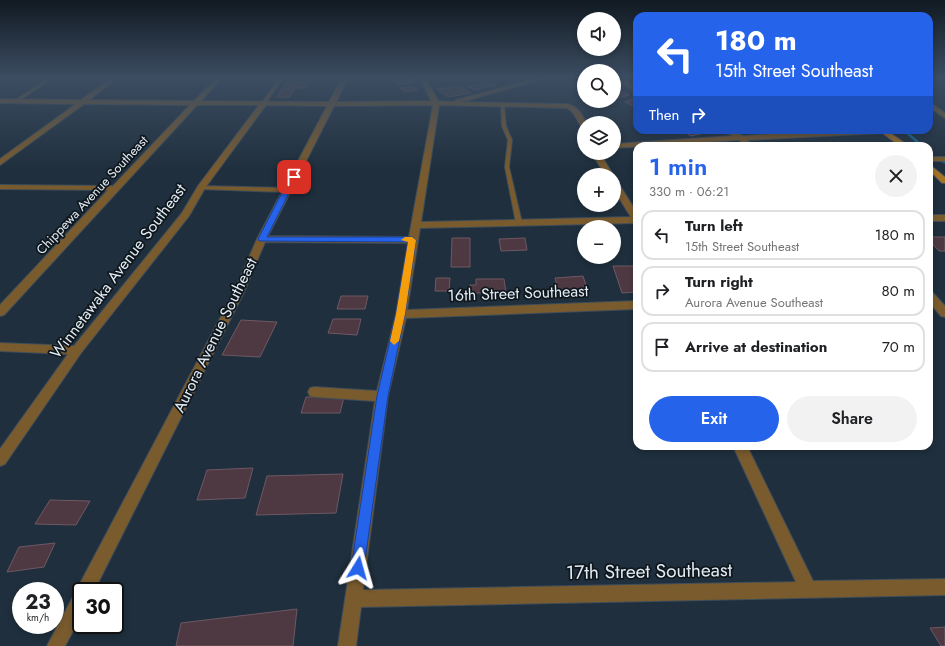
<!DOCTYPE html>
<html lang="en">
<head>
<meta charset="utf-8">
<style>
  body { margin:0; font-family:Jost,sans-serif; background:#f2f2f2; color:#202124; height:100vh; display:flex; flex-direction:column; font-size:15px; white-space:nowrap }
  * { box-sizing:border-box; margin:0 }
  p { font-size:13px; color:#757577 }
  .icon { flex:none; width:22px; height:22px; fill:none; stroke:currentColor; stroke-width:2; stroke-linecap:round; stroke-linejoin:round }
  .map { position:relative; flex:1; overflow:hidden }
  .details { position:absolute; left:633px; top:142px; width:300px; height:308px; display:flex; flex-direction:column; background:#fff; border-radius:12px; box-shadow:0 2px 6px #0003 }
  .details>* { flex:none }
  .top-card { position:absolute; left:633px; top:12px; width:300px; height:122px; border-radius:12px; box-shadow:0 2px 6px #0003; background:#2563eb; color:#fff; overflow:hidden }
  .tools { position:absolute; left:577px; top:12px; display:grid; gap:8px }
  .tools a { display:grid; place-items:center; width:44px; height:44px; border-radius:50%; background:#fff; box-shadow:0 2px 6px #0003; font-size:20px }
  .speed { position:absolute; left:12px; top:582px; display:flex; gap:8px; font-size:20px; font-weight:700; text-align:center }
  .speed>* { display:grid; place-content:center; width:52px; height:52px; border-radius:50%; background:#fff; box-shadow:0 2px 6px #0003; line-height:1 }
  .speed small { font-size:10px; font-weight:400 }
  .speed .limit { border:2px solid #111; border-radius:6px; background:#fff; color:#111 }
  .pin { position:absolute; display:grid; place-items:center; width:34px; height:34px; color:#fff; margin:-17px; border-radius:8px; box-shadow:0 2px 6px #0006 }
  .me { position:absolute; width:44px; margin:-22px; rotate:8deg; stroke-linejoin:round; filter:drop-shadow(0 0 3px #0008) }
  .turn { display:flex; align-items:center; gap:14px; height:84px; padding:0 16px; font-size:18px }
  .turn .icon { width:52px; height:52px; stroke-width:2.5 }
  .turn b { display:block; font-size:28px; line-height:34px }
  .then { display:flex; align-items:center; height:38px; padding:0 16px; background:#0003; gap:8px; font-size:15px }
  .round { display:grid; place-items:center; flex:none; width:42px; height:42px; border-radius:21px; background:#f2f2f2 }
  .headline { display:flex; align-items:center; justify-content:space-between; height:68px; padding:0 16px }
  h1 { font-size:24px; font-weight:600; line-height:30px; color:#2563eb }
  .button { display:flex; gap:8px; margin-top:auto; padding:8px 16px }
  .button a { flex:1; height:46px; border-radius:24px; background:#2563eb; color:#fff; font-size:16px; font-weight:600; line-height:46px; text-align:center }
  .button a+a { background:#f2f2f2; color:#202124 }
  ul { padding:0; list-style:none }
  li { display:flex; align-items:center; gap:12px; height:50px; margin:0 8px 6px; padding:0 8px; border:2px solid #e0e0e0; border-radius:12px }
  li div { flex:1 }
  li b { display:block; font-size:15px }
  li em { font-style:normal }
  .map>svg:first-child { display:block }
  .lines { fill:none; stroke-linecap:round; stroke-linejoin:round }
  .stream { stroke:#196f9c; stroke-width:2.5 }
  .building { fill:#4e3943; stroke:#6e5863 }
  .service-casing { stroke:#3e4d5a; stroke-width:2 }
  .minor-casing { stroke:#3e4d5a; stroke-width:2 }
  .tertiary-casing { stroke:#3e4d5a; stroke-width:2 }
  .secondary-casing { stroke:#3e4d5a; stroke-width:2 }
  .service { fill:#7a5b2e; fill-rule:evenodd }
  .minor { fill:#7a5b2e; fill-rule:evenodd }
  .tertiary { fill:#7a5b2e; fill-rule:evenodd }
  .secondary { fill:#a57324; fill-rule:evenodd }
  .route { fill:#2563eb; stroke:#184099 }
  .slow { fill:#f59e0b }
  .labels { text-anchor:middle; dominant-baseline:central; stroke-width:3.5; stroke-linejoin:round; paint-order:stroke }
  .far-street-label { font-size:13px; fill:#e2ecf5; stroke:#0f171d }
  .street-label { font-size:16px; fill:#e2ecf5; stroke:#0f171d }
  .near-street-label { font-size:19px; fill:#e2ecf5; stroke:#0f171d }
</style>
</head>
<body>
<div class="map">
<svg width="945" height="646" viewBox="0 0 945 646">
  <rect width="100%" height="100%" fill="#1f2f3d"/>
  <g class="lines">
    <path class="stream" d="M904,130L922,146
      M929,156L945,162"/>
  </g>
  <path class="building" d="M413,79L414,83L398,85L396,81Z
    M485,81L490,82L496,85L486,87L480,83Z
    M287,82H308L305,88H295L289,97H277Z
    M477,84L484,88L475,90L469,87Z
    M460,86L471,93L448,97L437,89Z
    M415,87L417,90L404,92L401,88Z
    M623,92L629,95L614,99V94Z
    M636,98L637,104L631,105L625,102Z
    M681,130H699L704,133L691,136Z
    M929,237H945V251H939L929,240Z
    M452,238H470V267H451Z
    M525,238L527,250L501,251L499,239Z
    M613,266H636L637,292L622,293Z
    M583,276L588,291L559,293L555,278Z
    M436,278H450L449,291H435Z
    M476,279H504L506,293H470V285H476Z
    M341,296H368L365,309H337Z
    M333,319H361L357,335L328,333Z
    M241,320L277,322L260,357L222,355Z
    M306,397H344L340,413H301Z
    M253,468L245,498L197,500L207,470Z
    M343,474L336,513L256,515L267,476Z
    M50,500L90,501L76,525L35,524Z
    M55,543L44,567L7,572L19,547Z
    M297,609L293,646H176L181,623Z
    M945,627V646H941L930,628Z"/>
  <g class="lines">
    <defs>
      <path id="service" d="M48,78H53L17,102L14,101Z
        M279,78H283L265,104H263L262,103Z
        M501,104L504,105L506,126L512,140L509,167L522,223L519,225L516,223L505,167L508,140L502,126Z
        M201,186L287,188L290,190L287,192L199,189L198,188Z"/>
      <path id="minor" d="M111,78H118L89,100L194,101L216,78H222L201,101L329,102L342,78H348L336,102L431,101L420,78H426L438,101L455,102L456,100L538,78H548L461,102L568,104C578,107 582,114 586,123H584V128C577,125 578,114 567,108L439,105L421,222L631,217L614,190V181H617L637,213V223L420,228L407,310L637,301V309L406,318L388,396L363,590L796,582L733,446H747L813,581L945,579V595L361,607L356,646H338L375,401L314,397L310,396L308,392L310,388L314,387L377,391L396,314L408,243L265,242L244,292L94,591H81V616L65,646H47L234,292L257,239L327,106L266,105L205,188L189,216L81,353L5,464L0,466V449L68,354L0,351V343L74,346L182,213L198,186L259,105H197L4,315L0,316V305L108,190L0,189V185L113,186L190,105L84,104L0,165V159L76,104L0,103V99L81,100ZM433,105L409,237L268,236L334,106Z
        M614,78H619L637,87V91L614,80Z
        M929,102L945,113V118L929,107Z
        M723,130H731L743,136L818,131H887L883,133L747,140L754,146H746L739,140L614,148V144L733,136Z
        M592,153H600L613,175H605Z
        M929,215H945V221H929Z
        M929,292L933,293L945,306V317L941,316L929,302Z"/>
      <path id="tertiary" d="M929,157H945V161H929Z"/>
      <path id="secondary" d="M878,130H886L909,146H900Z
        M929,164L945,177V183H942L929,170Z"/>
    </defs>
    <use href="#service" class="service-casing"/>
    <use href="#minor" class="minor-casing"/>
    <use href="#tertiary" class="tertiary-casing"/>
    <use href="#secondary" class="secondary-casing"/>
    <use href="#service" class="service"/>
    <use href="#minor" class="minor"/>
    <use href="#tertiary" class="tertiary"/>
    <use href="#secondary" class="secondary"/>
  </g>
  <linearGradient id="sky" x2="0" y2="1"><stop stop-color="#111a22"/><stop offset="0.46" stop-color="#3c4d62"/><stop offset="1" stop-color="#3c4d62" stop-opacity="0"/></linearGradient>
  <rect width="945" height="169" fill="url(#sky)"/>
  <path class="route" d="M294,175L297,177L267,237H412L416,240L405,314L388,396L364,568L363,573L358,575L353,573L351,568L377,396L396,314L408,242L259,241L258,239L290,177Z"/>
  <path class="slow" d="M412,237L416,240L405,314L399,341L394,345L390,341L396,314L408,242L401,240L405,237Z"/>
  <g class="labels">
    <g class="far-street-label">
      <text transform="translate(92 195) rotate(-47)">Chippewa Avenue Southeast</text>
    </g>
    <g class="street-label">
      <text transform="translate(118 271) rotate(-53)">Winnetawaka Avenue Southeast</text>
      <text transform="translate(518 293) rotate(-2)">16th Street Southeast</text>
      <text transform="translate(215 335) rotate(-64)">Aurora Avenue Southeast</text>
    </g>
    <g class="near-street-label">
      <text transform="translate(649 571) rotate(-1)">17th Street Southeast</text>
    </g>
  </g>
</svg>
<div class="tools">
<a><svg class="icon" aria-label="sound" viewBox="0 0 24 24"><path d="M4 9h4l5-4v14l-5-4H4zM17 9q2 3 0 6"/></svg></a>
<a><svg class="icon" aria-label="search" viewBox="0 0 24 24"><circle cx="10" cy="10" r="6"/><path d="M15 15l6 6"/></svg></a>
<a><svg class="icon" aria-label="layers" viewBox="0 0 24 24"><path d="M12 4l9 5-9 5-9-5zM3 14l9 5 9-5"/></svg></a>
<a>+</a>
<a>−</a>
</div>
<div class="speed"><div>23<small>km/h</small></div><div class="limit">30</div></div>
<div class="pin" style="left:294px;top:177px;background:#d93025"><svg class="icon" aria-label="arrive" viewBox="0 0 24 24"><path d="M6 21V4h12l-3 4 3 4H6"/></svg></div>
<svg class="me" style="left:358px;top:568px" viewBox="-20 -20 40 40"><path d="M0-17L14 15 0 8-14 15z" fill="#2563eb" stroke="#fff" stroke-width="4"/></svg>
<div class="top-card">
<div class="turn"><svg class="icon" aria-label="left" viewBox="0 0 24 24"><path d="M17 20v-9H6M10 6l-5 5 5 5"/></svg><div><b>180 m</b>15th Street Southeast</div></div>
<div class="then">Then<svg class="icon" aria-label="right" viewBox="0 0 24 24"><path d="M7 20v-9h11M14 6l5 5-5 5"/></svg></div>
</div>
<section class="details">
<div class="headline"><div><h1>1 min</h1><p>330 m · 06:21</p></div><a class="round"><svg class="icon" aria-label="close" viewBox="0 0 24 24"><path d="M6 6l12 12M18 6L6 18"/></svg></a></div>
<ul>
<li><svg class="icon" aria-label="left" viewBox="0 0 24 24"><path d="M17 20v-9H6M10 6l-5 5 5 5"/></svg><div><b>Turn left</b><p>15th Street Southeast</p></div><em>180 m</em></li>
<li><svg class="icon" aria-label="right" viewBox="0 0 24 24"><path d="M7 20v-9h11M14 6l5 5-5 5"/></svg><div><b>Turn right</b><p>Aurora Avenue Southeast</p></div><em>80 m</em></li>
<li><svg class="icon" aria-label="arrive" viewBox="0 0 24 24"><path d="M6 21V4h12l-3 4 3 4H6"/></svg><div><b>Arrive at destination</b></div><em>70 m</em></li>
</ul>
<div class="button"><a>Exit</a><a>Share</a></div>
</section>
</div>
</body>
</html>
